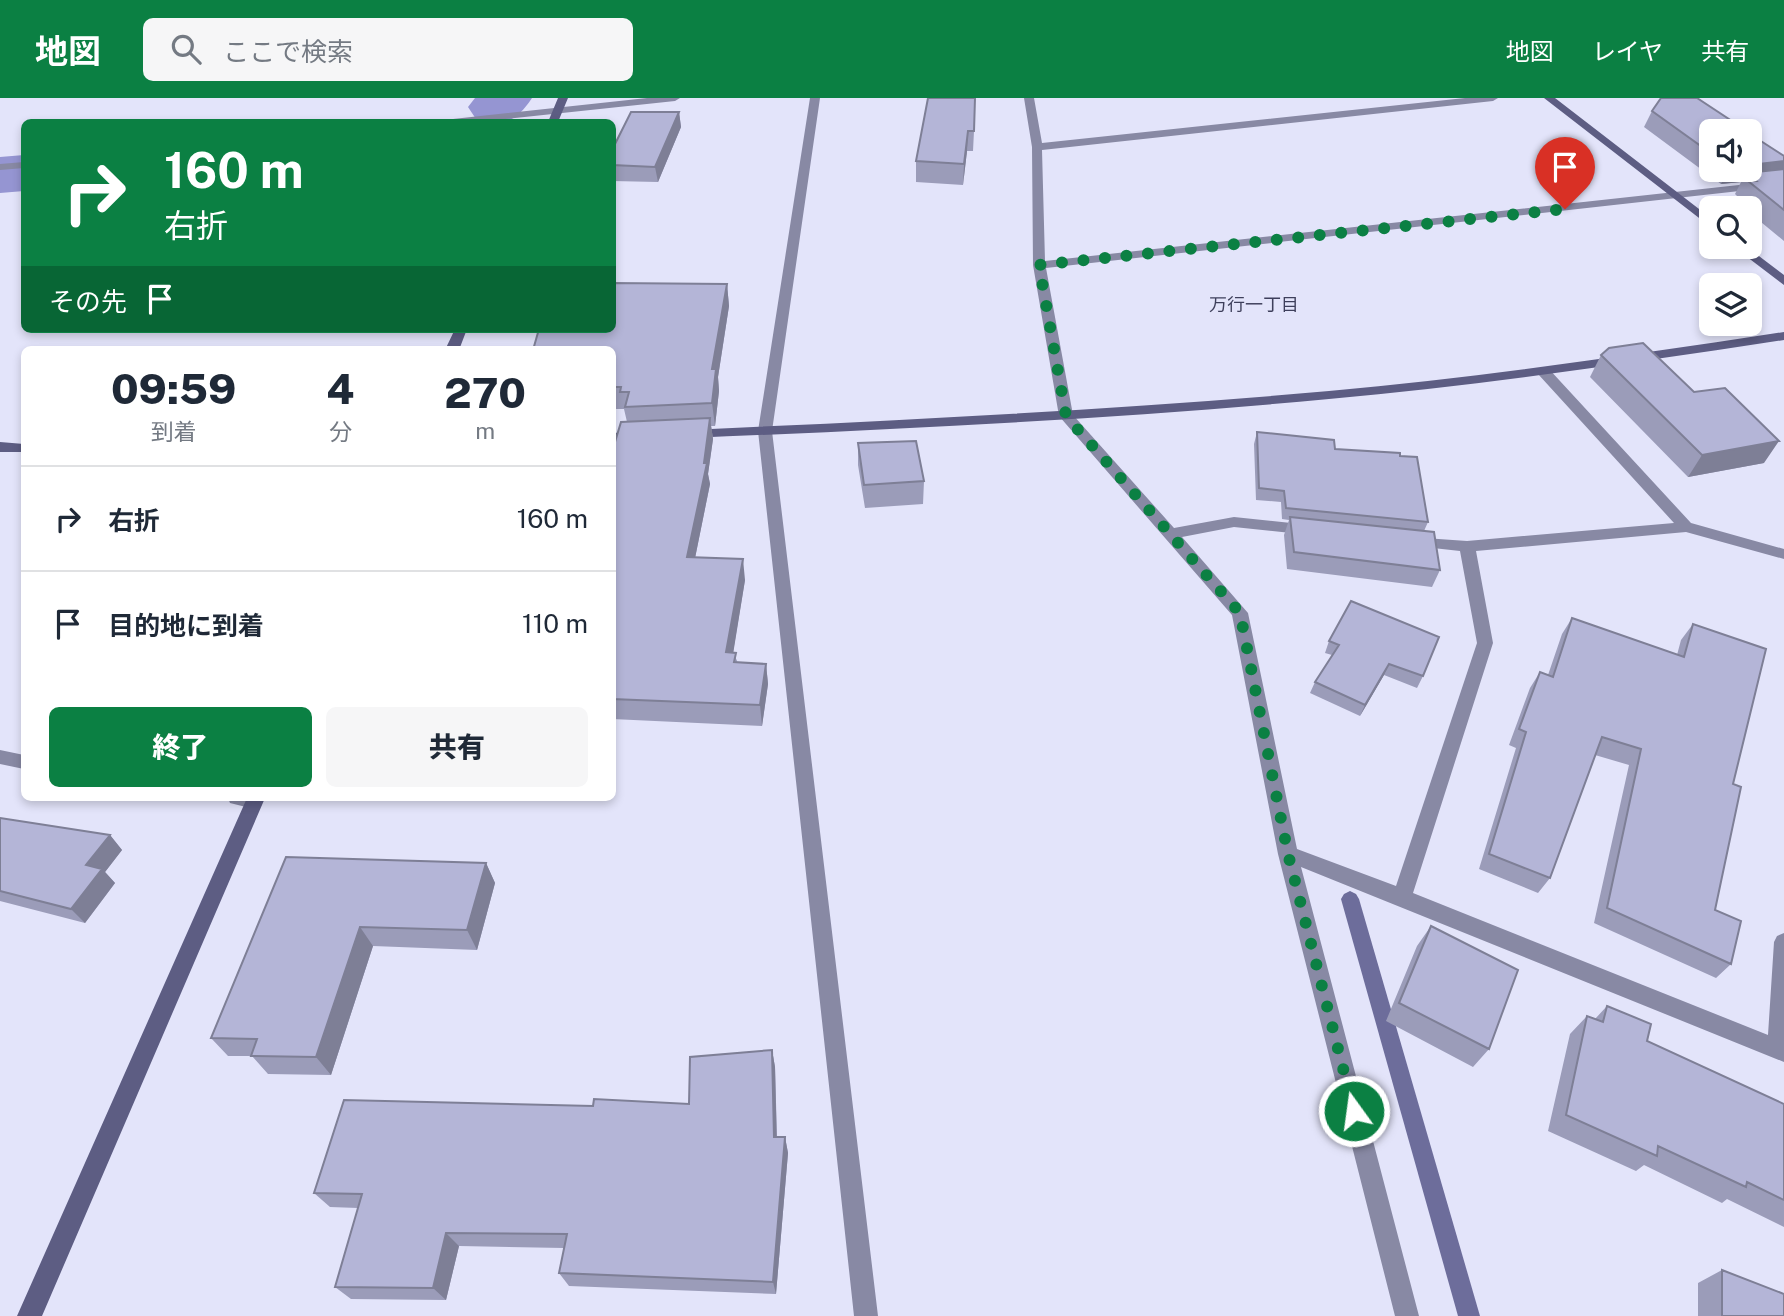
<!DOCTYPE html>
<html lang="ja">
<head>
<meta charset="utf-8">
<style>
  body { margin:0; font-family:"Public Sans","Noto Sans JP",sans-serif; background:#f6f6f7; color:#1f2937; height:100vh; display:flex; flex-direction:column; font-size:26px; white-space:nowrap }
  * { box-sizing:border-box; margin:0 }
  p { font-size:23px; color:#747a83 }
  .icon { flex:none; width:38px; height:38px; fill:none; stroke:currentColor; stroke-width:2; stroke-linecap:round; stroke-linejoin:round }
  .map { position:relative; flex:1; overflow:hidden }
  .drawer { position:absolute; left:21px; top:248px; width:595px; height:455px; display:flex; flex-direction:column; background:#fff; border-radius:10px; box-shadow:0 4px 10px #0003 }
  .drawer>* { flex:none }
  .top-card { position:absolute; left:21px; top:21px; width:595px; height:214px; border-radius:10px; box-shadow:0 4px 10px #0003; background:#0b8043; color:#fff; overflow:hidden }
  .tools { position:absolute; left:1699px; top:21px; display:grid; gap:14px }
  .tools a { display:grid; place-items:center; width:63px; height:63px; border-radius:10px; background:#fff; box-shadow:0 4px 10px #0003; font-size:35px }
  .pin { position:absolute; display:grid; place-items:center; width:60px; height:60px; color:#fff; margin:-72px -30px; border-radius:50% 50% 50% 0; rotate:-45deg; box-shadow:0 0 7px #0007 }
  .pin .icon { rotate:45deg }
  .me { position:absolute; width:77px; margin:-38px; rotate:346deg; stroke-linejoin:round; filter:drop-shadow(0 0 5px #0008) }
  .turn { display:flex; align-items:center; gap:24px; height:147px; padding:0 28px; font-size:32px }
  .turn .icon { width:91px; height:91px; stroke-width:2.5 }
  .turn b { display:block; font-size:49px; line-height:60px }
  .then { display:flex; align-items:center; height:66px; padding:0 28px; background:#0003; gap:14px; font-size:26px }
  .eta { display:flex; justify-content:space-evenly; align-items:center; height:119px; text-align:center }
  .eta b { font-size:42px; font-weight:800; line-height:49px }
  .action { display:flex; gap:14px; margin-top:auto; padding:14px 28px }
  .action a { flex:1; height:80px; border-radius:10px; background:#0b8043; color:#fff; font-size:28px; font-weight:800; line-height:80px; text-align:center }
  .action a+a { background:#f6f6f7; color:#1f2937 }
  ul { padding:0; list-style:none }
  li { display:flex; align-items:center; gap:21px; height:105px; padding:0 28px; border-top:2px solid #e0e1e3 }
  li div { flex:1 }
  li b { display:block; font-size:26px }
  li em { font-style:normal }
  header { display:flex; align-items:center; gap:42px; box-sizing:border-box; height:98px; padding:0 35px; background:#0b8043; color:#fff }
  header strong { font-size:33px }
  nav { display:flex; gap:38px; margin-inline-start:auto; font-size:24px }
  .search { width:490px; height:63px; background:#f6f6f7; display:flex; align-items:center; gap:18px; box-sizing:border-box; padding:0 24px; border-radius:10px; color:#747a83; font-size:26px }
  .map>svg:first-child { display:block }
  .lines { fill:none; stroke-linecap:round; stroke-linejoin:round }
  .stream { fill:#6d6d9b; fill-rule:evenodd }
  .river { fill:#9595d2; fill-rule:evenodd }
  .street { fill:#8889a4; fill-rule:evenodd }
  .secondary { fill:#5d5d83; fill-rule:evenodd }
  .wall { fill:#9b9cb9 }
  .shaded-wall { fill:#7e7f96 }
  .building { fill:#b4b5d7; stroke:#7e7f96; stroke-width:2 }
  .route { stroke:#0b8043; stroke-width:12; stroke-dasharray:0 21.6 }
  .labels { text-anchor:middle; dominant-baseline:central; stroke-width:5; stroke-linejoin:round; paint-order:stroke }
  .far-neighbourhood-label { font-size:18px; fill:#3e3f5b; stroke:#e3e4fa }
</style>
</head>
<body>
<header>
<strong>地図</strong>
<div class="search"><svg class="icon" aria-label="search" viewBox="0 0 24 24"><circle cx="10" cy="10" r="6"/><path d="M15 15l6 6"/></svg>ここで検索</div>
<nav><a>地図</a><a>レイヤ</a><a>共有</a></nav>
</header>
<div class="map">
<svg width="1784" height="1218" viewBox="0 0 1784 1218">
  <rect width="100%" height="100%" fill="#e3e4fa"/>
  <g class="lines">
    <path class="stream" d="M1350,793L1356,796L1359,801L1480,1218H1458L1341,801L1344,796Z"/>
    <path class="river" d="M475,0H532C516,24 505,28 476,21L468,9Z
      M24,57V93L0,95V59Z"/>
    <path class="street" d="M647,0H680L675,3L477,24H448L453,21Z
      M810,0H820L772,333L878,1218H854L758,333Z
      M1024,0H1034L1042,45L1465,0H1498L1493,3L1042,52L1045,163L1784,82V88L1046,170L1073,317L1174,430L1234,419L1310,427L1318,432L1310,437L1234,429L1182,439L1248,515L1297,751L1396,788L1477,545L1460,453L1415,448L1407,443L1410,439L1467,443L1674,425L1538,276V270H1548L1691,425L1784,451V461L1686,434L1476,453L1493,545L1413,795L1768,937L1774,844L1777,838L1784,835V964L1301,769L1419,1218H1395L1278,756L1232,517L1059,318L1033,167L1032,49Z
      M24,64V70L0,72V66Z
      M0,652L24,657V671L0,666Z
      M228,700H262L263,703L261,708L254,711L230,705Z"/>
    <path class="secondary" d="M558,0H568L558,24H548Z
      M1544,0H1555L1712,121V130Z
      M1734,149H1747L1784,177V187Z
      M455,231H467L459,252H445Z
      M1784,234V242C1633,265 1482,287 1329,301C1117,321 903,331 690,340L683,336L690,332C903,322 1117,312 1329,293C1482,279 1633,257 1784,234Z
      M641,334L646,335V341L612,343V335Z
      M0,344L24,346V354H0Z
      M247,700H265L42,1218H17Z"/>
  </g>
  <path class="wall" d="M928,0L974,33L973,53H967L963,87L916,84V63Z
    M1652,13L1712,33V72H1750L1784,58V143L1750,115V110H1744L1736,104L1739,100L1735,96L1741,84L1721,86L1644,29Z
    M679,14L681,29L658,84L612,83V52Z
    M727,186L729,208L718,279L719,293L715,328H711L713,341L708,376L710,386L695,460L745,482L733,554L738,565L766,566L768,586L762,628L612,621V354L627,324L624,311H612V252Z
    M1601,257L1764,365L1688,379L1590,279Z
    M1257,334L1335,351L1428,424L1424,433L1440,472L1432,489L1287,471L1284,437L1289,422L1282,421L1281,404L1256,402L1254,346Z
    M858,345L924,383L923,406L865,410L858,367Z
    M1572,520L1677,557L1681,542L1693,526L1733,686L1715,812L1731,866L1716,880L1594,825L1629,667L1595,657L1550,780L1538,795L1479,771L1516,650L1509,647L1530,590L1540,574L1548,577L1562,536Z
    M1329,543L1423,578L1417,590L1384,577L1360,618L1310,595L1315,584L1332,557L1325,555Z
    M0,720L110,737L122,752L105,774L115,785L85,825L0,803Z
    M286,759L486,765L495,785L477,852L373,848L331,977L268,976L252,958H228L211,940Z
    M1431,828L1489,951L1473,969L1386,923L1417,848Z
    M1607,908L1647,943L1784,1006V1129L1727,1101L1722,1105L1644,1067L1636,1073L1548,1033L1570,936L1587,918L1595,921Z
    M772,952L775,969L777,1039H785L788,1055L776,1196L569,1188L559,1175L564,1150L459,1148L446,1202L351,1201L335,1189L358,1110L330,1109L314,1095L593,1008L689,1006Z
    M1722,1172L1784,1218H1698V1185Z"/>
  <path class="shaded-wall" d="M679,14L681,29L658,84L655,69Z
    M968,33L967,53L963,87L964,66Z
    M1784,63V74L1746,75L1741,84L1721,86L1729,72H1750V67Z
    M727,186L729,208L718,279L719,293L715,328L712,305V271Z
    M710,320L713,341L708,376L710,386L691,480L687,459L704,365Z
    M1779,343L1764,365L1688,379L1702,357Z
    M743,461L745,482L730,575L726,554Z
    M766,566L768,586L762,628L760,607Z
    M1389,566L1384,577L1360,618L1365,607Z
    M110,737L122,752L105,774L115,785L85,825L71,811L86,767Z
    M486,765L495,785L477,852L467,832Z
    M360,829L373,848L331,977L316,959Z
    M772,952L775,969L777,1054L774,1039Z
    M785,1039L788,1055L776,1196L773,1184Z
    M446,1135L459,1148L446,1202L433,1190Z"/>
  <path class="building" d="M928,0H975L974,33H968L964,66L916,63Z
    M1661,0H1697L1747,33H1712V56L1652,13Z
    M631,14H679L655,69L612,67V52Z
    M1750,36L1784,58V63L1750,67Z
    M1784,71V112L1748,83H1756L1746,75Z
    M612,185L727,186L712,271H716L712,305L625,309L629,294H620L621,289H612V252H533L539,231H612Z
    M1643,245L1694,294L1725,290L1779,343L1702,357L1601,257L1609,250Z
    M710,320L704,365H707L687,459L743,461L726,554L736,555L734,564L766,566L760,607L612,601V354L621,324Z
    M1257,334L1334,342L1335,351L1400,355V358L1417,359L1428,424L1286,410L1284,393L1259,390Z
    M916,343L924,383L864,387L858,345Z
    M1290,419L1434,434L1440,472L1294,454Z
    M1351,503L1439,539L1423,578L1389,566L1365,607L1315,584L1339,547L1329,543Z
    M1572,520L1684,559L1693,526L1766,551L1733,686L1741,689L1715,812L1741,823L1731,866L1607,810L1641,651L1602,639L1550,780L1489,756L1526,634L1519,631L1540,574L1553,579Z
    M0,720L110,737L86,767L102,771L71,811L0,793Z
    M286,759L486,765L467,832L360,829L316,959L251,958L257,941L211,940Z
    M1431,828L1518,872L1489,951L1399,905Z
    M1607,908L1651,926L1647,943L1784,1006V1102L1747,1084L1746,1089L1658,1048L1657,1058L1566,1017L1587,918L1603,924Z
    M772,952L774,1039H785L773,1184L559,1175L567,1136L446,1135L433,1190L335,1189L362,1096L314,1095L344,1002L593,1008L594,1001L689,1006L690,959Z
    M1722,1172L1784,1196V1218H1722Z"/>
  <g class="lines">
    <path class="route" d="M1354,1013L1288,756L1240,515L1066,318L1039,167L1565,111"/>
  </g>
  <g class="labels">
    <g class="far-neighbourhood-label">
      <text x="1254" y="206">万行一丁目</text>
    </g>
  </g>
</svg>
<div class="tools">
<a><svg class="icon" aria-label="sound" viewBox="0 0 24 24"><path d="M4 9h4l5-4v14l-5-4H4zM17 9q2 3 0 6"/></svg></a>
<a><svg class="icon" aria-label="search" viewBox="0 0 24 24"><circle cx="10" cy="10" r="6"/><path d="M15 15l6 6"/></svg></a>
<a><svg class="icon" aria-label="layers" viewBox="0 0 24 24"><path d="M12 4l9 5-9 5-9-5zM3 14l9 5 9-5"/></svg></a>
</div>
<div class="pin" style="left:1565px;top:111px;background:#d93025"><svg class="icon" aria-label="arrive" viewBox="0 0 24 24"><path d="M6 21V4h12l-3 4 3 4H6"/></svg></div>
<svg class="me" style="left:1354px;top:1013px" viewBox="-20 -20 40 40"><circle r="17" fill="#0b8043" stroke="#fff" stroke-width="3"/><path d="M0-11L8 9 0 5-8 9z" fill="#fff"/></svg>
<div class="top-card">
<div class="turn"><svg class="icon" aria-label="right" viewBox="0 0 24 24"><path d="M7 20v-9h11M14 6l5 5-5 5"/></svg><div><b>160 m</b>右折</div></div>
<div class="then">その先<svg class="icon" aria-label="arrive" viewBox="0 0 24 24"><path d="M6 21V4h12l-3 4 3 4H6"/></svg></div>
</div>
<section class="drawer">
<div class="eta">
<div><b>09:59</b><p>到着</p></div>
<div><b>4</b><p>分</p></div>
<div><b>270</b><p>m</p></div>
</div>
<ul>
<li><svg class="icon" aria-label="right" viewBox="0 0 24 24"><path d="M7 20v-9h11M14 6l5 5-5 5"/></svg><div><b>右折</b></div><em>160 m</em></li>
<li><svg class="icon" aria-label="arrive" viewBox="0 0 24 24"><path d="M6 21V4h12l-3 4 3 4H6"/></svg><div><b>目的地に到着</b></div><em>110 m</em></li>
</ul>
<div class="action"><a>終了</a><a>共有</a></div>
</section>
</div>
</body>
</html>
